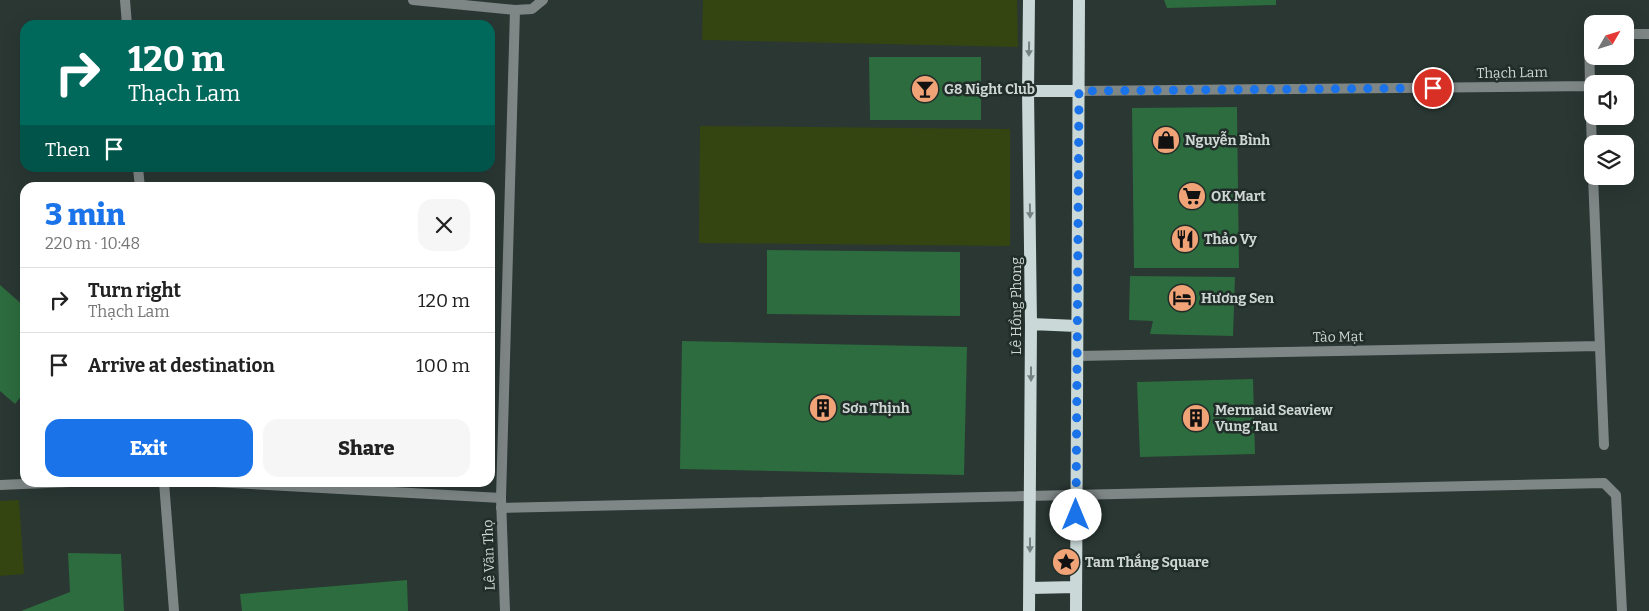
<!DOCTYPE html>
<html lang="en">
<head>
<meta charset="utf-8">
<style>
  body { margin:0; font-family:Bitter,serif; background:#f6f6f6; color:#222; height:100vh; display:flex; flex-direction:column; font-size:19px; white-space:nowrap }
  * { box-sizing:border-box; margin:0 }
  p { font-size:16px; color:#767676 }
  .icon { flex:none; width:28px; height:28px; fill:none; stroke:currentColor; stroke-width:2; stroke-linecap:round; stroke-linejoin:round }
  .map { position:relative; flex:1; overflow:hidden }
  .panel { position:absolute; left:20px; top:182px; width:475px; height:305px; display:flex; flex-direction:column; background:#fff; border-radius:15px; box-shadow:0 5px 20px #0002 }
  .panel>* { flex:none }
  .guide { position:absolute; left:20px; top:20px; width:475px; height:152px; border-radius:15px; box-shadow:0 5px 20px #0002; background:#00695c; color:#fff; overflow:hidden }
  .needle { width:32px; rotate:51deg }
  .fabs { position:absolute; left:1584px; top:15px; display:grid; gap:10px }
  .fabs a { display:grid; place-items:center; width:50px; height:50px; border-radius:10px; background:#fff; box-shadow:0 5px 20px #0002; font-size:25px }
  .pin { position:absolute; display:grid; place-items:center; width:42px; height:42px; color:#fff; margin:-21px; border:2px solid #fff; border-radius:50%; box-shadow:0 1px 5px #0007 }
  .me { position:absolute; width:55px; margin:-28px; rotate:0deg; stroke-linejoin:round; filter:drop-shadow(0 0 4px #0008) }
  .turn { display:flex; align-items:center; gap:18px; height:105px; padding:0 25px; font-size:22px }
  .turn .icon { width:65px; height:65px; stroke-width:2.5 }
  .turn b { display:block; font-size:35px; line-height:42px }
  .then { display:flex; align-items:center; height:48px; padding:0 25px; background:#0003; gap:10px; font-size:19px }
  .round { display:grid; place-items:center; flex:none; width:52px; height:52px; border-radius:15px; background:#f6f6f6 }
  .headline { display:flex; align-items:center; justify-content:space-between; height:85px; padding:0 25px }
  h1 { font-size:30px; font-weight:800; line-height:38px; color:#1a73e8 }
  .button { display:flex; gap:10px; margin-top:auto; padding:10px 25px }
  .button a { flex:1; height:58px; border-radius:15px; background:#1a73e8; color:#fff; font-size:20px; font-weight:800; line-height:58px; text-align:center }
  .button a+a { background:#f6f6f6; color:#222 }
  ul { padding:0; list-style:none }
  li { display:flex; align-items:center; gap:15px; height:65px; padding:0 25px; border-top:1px solid #e0e0e0 }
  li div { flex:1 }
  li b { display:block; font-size:19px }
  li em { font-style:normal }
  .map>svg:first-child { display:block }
  .green { fill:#354512 }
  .building { fill:#2d6c3e }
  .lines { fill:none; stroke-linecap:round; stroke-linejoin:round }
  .lane { stroke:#7f8686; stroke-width:10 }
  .street { stroke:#7f8686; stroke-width:10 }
  .primary { stroke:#cad8d8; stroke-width:12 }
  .oneway { fill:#768280 }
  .route { stroke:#1a73e8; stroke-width:9; stroke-dasharray:0 16.2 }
  .labels { text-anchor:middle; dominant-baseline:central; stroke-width:5; stroke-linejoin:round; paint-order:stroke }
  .street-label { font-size:14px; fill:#ced6d3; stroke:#212d29 }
  .poi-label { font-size:14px; font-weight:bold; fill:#ced6d3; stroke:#212d29; text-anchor:start }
</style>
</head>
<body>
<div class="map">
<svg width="1649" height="611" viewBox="0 0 1649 611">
  <rect width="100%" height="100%" fill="#2a3733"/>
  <path class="green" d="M703,0H1017L1018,47L702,40Z
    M700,126L1010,129V246L699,243Z
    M19,500L24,574L0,576V501Z"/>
  <path class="building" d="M1164,0H1276V5L1167,8Z
    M869,57H981V120H870Z
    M1237,107L1239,268H1134L1132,108Z
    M767,250L960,252V316L767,314Z
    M1130,276L1235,277L1233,336L1150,334L1153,321L1129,320Z
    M0,285L25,307V391L15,404L0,391Z
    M682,341L967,347L964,475L680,469Z
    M1253,379L1255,454L1140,457L1137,382Z
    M68,553L121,554L124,611H21L70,592Z
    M407,580L408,611H242L240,594Z"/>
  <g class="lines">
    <path class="lane" d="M501,508L1604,483L1616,495L1622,611"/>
    <path class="street" d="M125,0L127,25
      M413,0L515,10L532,9L543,0
      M1625,34H1649
      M1590,86L1592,150
      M1079,91L1590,86L1589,34H1592
      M138,168L140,188
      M1593,176L1604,445
      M1077,356L1600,346
      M164,482L174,611
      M214,482L501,498
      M0,485L70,482
      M505,611L501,498L515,10"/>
    <path class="primary" d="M1028,91H1079
      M1031,324L1077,326
      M1030,588L1076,587
      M1029,611L1031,324L1028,91L1029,0
      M1076,611L1079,0"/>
  </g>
  <defs><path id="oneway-solid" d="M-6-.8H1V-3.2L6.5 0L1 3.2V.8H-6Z" transform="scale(1.25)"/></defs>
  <g class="oneway">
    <use href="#oneway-solid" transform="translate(1029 49) rotate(91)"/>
    <use href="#oneway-solid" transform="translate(1030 211) rotate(89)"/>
    <use href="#oneway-solid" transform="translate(1031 374) rotate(90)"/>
    <use href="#oneway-solid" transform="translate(1030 545) rotate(90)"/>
  </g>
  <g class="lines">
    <path class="route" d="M1076,515L1079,91L1433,88"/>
  </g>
  <defs>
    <symbol id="bar-disc" viewBox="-11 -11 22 22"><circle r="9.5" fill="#efa377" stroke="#212d29"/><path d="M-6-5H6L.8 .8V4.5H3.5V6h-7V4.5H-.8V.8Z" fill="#111"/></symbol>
    <symbol id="shop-disc" viewBox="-11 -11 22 22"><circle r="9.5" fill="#efa377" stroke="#212d29"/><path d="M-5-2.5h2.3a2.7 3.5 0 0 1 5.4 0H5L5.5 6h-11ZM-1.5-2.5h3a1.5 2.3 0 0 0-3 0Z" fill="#111"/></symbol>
    <symbol id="supermarket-disc" viewBox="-11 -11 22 22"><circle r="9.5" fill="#efa377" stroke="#212d29"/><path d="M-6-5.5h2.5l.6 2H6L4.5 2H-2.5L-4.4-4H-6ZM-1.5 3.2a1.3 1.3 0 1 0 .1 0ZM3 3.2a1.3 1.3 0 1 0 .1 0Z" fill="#111"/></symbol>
    <symbol id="restaurant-disc" viewBox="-11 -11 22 22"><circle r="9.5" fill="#efa377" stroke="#212d29"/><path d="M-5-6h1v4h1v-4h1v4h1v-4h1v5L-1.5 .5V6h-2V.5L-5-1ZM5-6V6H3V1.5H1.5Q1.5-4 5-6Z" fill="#111"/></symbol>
    <symbol id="hotel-disc" viewBox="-11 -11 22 22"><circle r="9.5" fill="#efa377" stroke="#212d29"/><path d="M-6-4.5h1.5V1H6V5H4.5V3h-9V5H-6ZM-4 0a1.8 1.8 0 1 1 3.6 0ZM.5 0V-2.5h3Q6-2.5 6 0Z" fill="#111"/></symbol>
    <symbol id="building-disc" viewBox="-11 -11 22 22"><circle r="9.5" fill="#efa377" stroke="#212d29"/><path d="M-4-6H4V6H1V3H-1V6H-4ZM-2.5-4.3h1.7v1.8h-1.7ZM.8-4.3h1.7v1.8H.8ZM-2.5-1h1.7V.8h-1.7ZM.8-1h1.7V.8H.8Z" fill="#111"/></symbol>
    <symbol id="sight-disc" viewBox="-11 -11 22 22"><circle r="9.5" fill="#efa377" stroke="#212d29"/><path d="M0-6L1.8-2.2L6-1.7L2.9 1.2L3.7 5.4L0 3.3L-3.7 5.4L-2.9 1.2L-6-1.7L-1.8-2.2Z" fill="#111"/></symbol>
  </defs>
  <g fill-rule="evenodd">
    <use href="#bar-disc" x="909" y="73" width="32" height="32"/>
    <use href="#shop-disc" x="1150" y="124" width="32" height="32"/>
    <use href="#supermarket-disc" x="1176" y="180" width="32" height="32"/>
    <use href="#restaurant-disc" x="1169" y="223" width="32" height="32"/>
    <use href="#hotel-disc" x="1166" y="282" width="32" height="32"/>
    <use href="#building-disc" x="807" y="392" width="32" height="32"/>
    <use href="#building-disc" x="1180" y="402" width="32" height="32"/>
    <use href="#sight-disc" x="1050" y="546" width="32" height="32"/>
  </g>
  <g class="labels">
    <g class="street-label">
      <text transform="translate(1512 73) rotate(-1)">Thạch Lam</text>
      <text transform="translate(1016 306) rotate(-90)">Lê Hồng Phong</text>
      <text transform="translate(1338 337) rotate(-1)">Tào Mạt</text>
      <text transform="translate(489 555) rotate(-92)">Lê Văn Thọ</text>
    </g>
    <g class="poi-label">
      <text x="944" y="89">G8 Night Club</text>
      <text x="1185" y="140">Nguyễn Bình</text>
      <text x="1211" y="196">OK Mart</text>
      <text x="1204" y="239">Thảo Vy</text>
      <text x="1201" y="298">Hương Sen</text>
      <text x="842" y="408">Sơn Thịnh</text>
      <text x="1215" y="410">Mermaid Seaview<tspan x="1215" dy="16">Vung Tau</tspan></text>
      <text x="1085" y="562">Tam Thắng Square</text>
    </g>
  </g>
</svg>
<div class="fabs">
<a><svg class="needle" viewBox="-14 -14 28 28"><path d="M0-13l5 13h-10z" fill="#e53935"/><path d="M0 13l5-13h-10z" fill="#767676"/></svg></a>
<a><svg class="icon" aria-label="sound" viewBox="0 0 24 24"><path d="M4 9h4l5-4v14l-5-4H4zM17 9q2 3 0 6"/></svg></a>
<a><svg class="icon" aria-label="layers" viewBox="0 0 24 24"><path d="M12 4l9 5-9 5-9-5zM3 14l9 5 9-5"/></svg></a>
</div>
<div class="pin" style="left:1433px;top:88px;background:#d93025"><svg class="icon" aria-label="arrive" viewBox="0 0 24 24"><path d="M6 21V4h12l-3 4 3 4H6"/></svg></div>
<svg class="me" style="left:1076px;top:515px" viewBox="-20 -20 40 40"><circle r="19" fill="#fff"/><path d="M0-13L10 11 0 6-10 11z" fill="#1a73e8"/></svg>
<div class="guide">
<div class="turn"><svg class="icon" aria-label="right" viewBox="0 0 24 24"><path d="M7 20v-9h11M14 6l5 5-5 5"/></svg><div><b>120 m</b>Thạch Lam</div></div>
<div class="then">Then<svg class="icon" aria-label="arrive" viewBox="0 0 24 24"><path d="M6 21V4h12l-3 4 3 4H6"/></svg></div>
</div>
<section class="panel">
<div class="headline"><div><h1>3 min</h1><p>220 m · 10:48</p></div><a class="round"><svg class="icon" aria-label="close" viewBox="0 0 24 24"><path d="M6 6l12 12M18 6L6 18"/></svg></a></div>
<ul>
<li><svg class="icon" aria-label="right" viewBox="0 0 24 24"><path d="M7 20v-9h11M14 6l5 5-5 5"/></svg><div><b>Turn right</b><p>Thạch Lam</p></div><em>120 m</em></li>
<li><svg class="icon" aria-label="arrive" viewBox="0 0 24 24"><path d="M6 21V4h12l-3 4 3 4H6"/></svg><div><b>Arrive at destination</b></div><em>100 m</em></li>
</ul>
<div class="button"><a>Exit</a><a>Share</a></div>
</section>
</div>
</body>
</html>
